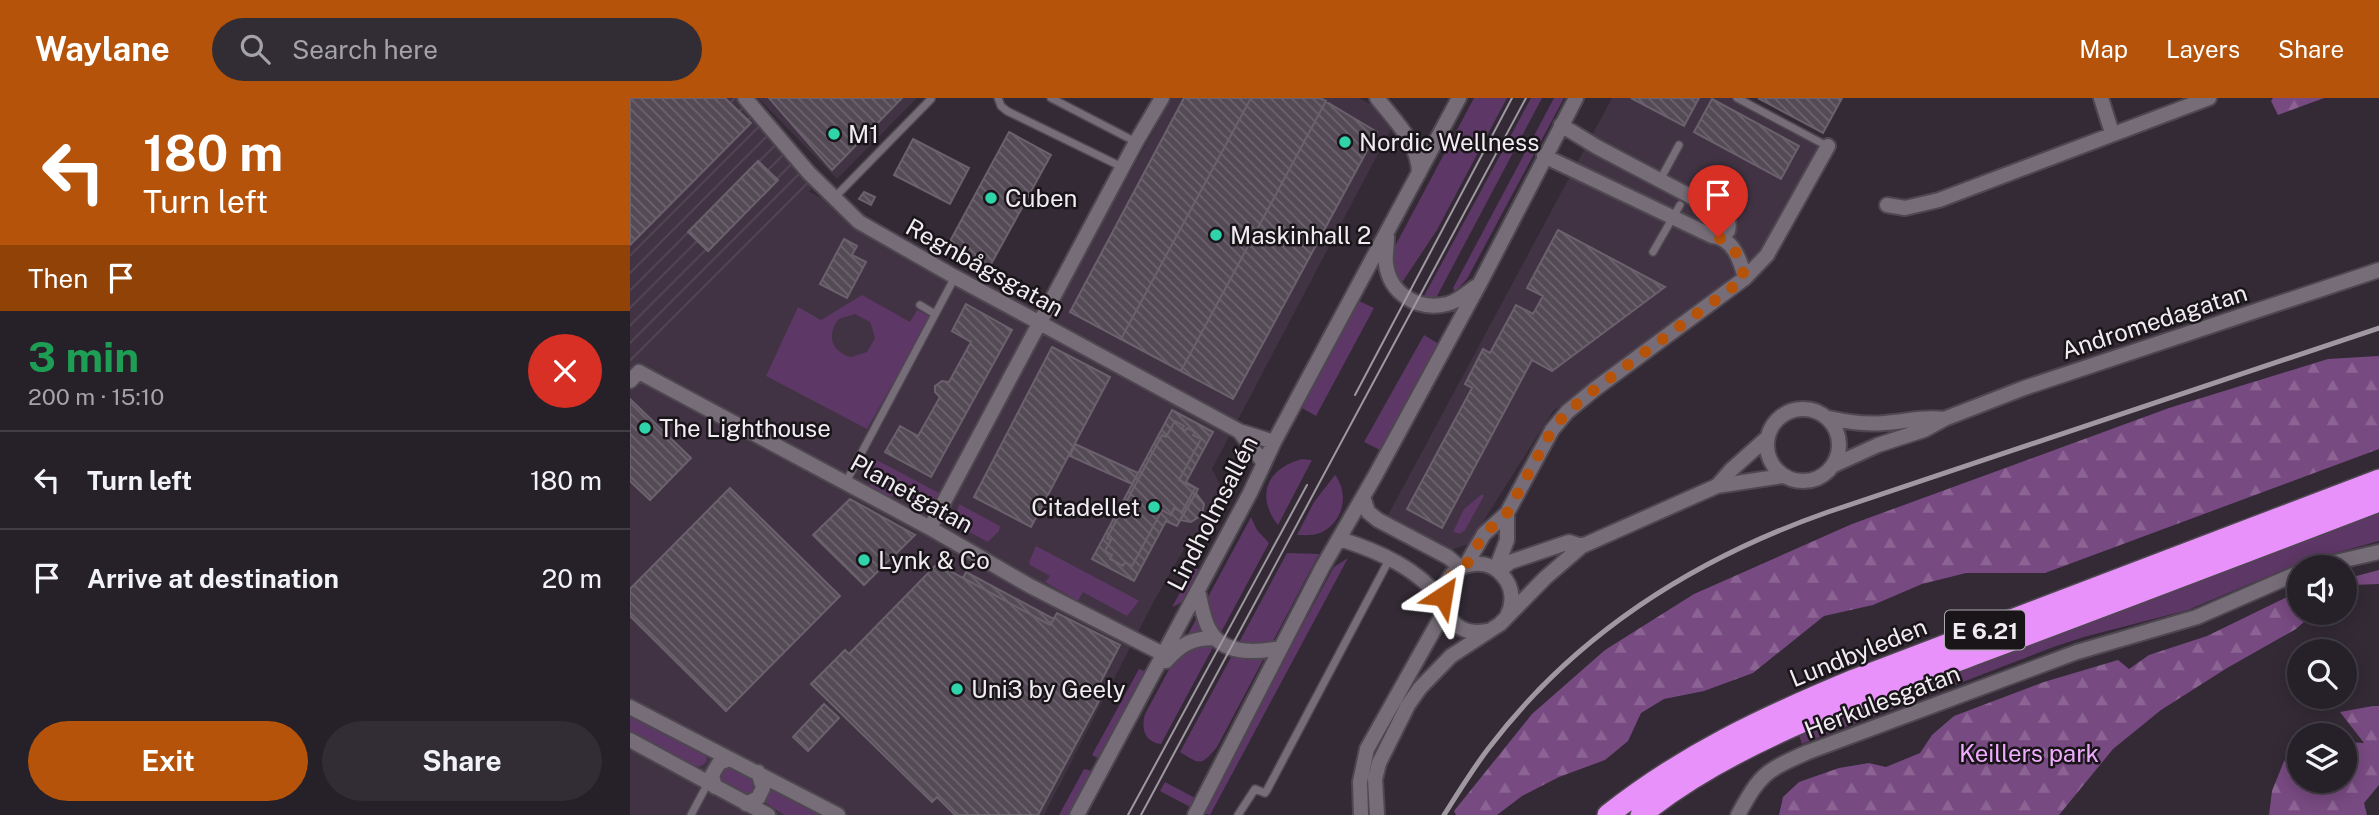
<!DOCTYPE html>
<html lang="en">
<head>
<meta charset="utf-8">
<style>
  body { margin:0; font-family:"Public Sans",sans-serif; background:#322d34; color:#f1f3f6; height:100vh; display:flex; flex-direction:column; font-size:26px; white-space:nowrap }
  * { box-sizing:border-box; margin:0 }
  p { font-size:23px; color:#a4a3a8 }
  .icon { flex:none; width:38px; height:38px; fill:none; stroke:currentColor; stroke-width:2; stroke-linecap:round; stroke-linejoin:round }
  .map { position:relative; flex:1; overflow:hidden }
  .side { display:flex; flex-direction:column; background:#262028; width:630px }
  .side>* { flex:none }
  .top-card { background:#b45309; color:#fff; overflow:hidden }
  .fabs { position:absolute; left:1657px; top:457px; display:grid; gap:14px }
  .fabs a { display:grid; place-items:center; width:70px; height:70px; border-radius:50%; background:#262028; box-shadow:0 4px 18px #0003,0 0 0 2px #423e45; font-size:35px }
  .pin { position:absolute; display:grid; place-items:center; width:60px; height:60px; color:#fff; margin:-72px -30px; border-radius:50% 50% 50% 0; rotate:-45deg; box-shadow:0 0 7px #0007 }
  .pin .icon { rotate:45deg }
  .me { position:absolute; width:77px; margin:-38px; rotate:33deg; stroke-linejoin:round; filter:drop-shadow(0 0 5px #0008) }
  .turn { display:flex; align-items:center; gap:24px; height:147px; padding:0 28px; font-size:32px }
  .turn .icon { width:91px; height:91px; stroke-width:2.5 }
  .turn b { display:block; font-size:49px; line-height:60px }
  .then { display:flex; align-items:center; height:66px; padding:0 28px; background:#0003; gap:14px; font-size:26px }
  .round { display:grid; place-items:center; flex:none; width:74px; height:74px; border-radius:37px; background:#322d34 }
  .summary { display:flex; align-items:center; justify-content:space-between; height:119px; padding:0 28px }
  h1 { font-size:42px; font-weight:700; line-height:52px; color:#1e9e55 }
  .button { display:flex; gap:14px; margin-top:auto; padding:14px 28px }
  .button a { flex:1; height:80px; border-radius:42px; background:#b45309; color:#fff; font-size:28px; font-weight:700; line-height:80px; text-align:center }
  .button a+a { background:#322d34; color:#f1f3f6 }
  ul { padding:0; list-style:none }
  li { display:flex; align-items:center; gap:21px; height:98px; padding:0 28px; border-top:2px solid #423e45 }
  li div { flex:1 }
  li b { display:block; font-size:26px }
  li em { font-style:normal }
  header { display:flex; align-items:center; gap:42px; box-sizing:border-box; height:98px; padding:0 35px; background:#b45309; color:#fff }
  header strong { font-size:33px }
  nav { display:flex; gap:38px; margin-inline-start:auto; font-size:24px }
  .search { width:490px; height:63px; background:#322d34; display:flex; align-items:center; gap:18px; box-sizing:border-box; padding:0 24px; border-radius:38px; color:#a4a3a8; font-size:26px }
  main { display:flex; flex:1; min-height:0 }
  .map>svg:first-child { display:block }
  .built { fill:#413343 }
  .industrial { fill:url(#industrial-furrows) }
  .grass { fill:#5d3765; fill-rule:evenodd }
  .forest { fill:url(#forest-firs) }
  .building { fill:url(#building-back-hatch); stroke:#6b616d; stroke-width:2 }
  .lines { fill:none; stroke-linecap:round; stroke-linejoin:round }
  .lane-casing { stroke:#4e4750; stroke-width:10 }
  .street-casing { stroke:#4e4750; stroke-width:18 }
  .highway-casing { stroke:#4e4750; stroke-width:24 }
  .lane { stroke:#776d79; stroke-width:7 }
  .street { stroke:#776d79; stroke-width:14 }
  .highway { stroke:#e891fa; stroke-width:21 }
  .tram { stroke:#9f98a1; stroke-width:2 }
  .rail { stroke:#9f98a1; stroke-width:5 }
  .route { stroke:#b45309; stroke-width:12; stroke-dasharray:0 21.6 }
  .poi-dot { fill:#2fd4aa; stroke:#191519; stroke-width:2.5 }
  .labels { text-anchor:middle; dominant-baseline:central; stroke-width:5; stroke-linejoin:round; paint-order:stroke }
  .shield { fill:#191519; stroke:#b0abb1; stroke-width:2 }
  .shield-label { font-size:23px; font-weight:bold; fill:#f1ebf2 }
  .poi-label { font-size:24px; fill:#f1ebf2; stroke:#191519; text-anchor:start }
  .street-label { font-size:24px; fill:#f1ebf2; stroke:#191519 }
  .park-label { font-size:24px; fill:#f0acfe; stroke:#191519 }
</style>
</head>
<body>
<header>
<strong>Waylane</strong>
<div class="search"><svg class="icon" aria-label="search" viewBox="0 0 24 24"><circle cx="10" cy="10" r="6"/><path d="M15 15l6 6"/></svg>Search here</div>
<nav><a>Map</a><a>Layers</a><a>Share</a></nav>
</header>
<main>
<section class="side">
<div class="top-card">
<div class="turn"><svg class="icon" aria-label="left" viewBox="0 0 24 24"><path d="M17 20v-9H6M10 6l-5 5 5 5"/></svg><div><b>180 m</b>Turn left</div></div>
<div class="then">Then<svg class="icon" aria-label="arrive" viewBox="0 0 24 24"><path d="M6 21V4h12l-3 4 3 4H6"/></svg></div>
</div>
<div class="summary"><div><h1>3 min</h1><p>200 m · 15:10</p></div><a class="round" style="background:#d93025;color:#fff"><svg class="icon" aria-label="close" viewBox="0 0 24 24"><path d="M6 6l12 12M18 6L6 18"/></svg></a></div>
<ul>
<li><svg class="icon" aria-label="left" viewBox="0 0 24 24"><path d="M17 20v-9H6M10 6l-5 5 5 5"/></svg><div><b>Turn left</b></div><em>180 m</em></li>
<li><svg class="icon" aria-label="arrive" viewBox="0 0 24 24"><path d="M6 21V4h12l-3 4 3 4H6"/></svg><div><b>Arrive at destination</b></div><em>20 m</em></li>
</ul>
<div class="button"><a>Exit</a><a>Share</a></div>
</section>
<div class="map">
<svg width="1749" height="717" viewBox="0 0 1749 717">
  <defs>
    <pattern id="industrial-furrows" width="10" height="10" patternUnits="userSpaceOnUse" patternTransform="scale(1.75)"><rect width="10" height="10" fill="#413343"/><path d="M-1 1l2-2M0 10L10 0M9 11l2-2" fill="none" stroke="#544755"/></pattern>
    <pattern id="forest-firs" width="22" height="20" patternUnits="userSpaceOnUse" patternTransform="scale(1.75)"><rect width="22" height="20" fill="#784a82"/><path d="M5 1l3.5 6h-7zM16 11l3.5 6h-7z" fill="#8c6494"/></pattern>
    <pattern id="building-back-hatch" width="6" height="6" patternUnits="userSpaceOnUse" patternTransform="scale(1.75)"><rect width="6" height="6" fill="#544a56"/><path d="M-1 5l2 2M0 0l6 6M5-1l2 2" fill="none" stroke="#6d646f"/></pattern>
  </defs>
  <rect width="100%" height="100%" fill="#332a35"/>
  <path class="built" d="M128,0H287L207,81Z
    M542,0H729L747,10L762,29L582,371L594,395L572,436L557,446L525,501L414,717H0V275L178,93L420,218Z
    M982,0H1109L1208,49L1146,146L923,313L839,446L820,452L757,419Z"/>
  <path class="industrial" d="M0,0H107L191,81L0,276Z"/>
  <path class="grass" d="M844,0H877L807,132L771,186C762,176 762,162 764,150Z
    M901,0H912L806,200H793Z
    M924,0H934L837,181L825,194L823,190Z
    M232,197L280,224L287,212L301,219L237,331L136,278L168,209L191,222ZM225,216L240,224L245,240L237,254L221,259C201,254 196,236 209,221Z
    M729,203L744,210L686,318L672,310Z
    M794,237L809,246L752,353L734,344Z
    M241,359L309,395L310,398L301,409L297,410L265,394L260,401L241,391L239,389L241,381L236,379L234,372Z
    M672,361L682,362L648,427C625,398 637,370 672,361Z
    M705,377C720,396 713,425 690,435C683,438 675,437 667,437L684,404Z
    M852,396L854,398L835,432L830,436L823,434L834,411Z
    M329,406L370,428L369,433L358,444L326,427L324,424Z
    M1749,413V443L1669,465L1558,512L1454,539L1426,548L1172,646L1169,637L1222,614Z
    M621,419L627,432L639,445L531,646C514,644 511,630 515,616Z
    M406,448L506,501L509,503L497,518L453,494L448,503L415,484L420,478L400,467L399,464Z
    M657,455L689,456L587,649C571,668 571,667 550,654Z
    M718,460L580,717L572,715L700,476L704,469Z
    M563,471H570V474C563,488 558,504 542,509Z
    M509,571L517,574L469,661L462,657Z
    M4,617L75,654L77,663L71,668L62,669L0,635V618Z
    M99,667L124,681L122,695L117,696L91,682L94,670Z
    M454,671L463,673L440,717H429Z
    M535,684L567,701L562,710L530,693Z
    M142,692H146L194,717H154L135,704L134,700Z"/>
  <path class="forest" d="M1643,0H1694L1648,17L1641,3Z
    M1749,258V351L1415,475H1336L1292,486L1243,507L1194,518L1123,575L1074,593L1034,601L1011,615L998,643L975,662L929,679L892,698L867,717H826L824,713L902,616L975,552L1064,496L1222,426L1539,310L1698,261Z
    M1749,472V486L1722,487L1715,490V481Z
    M1669,493L1670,514L1684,515L1666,531L1597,570L1531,612L1483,651L1429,717H1149L1153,699L1169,684L1209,670L1239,665L1256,669L1290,655L1302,637L1324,618L1414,584L1488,562L1499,571L1519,557L1577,538Z
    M1743,608H1749V687L1734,705L1737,717H1639L1642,693L1654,663L1669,654L1670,682H1715V644L1734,645L1710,614Z"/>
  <path class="building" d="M0,0H95L121,25L0,147Z
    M139,0H272L202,72Z
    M554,0H690L747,34L603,301L440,214Z
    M621,0H690L696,3L551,273L491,241Z
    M1001,0H1069L1054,28Z
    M1128,0H1212L1193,35Z
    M1082,1L1169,48L1151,81L1064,34Z
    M379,34L421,57L360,168L319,145Z
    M283,41L339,70L320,106L264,77Z
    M128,63L148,82L78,153L58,134Z
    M234,94L245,99L241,107L229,101Z
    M928,132L1035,189L922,273L902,262L812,430L777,411L842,290L835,286L853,251L860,255L886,207L903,216L913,198L897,190Z
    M214,141L227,148L222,157L236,164L217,200L190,186Z
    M336,206L382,232L301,379L255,354L270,328L288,338L310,299L305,294V288L312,283L319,284L341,244L322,233Z
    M422,249L480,279L401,429L344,399Z
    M0,301L61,360L20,402L0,383Z
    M542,312L583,334L556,384L568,391L547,428L536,423L504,483L462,461Z
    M545,323L554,328L552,331L555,333L557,330L565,334L563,337L571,341L549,382L565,390L552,414L544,410L541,417L532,412L502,468L495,464L493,468L480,461L482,457L475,453L481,442L477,440L532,337L536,339Z
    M445,346L508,375L502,386L440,358Z
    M100,390L210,498L96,613L0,518V491Z
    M566,395L574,406L572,417L561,424L550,422Z
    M220,401L285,437L234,487L183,437Z
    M307,466L420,527L427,515L490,547L465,595L471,599L408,717H325L307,699L302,704L181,586L215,552L219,556Z
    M336,474L424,521L420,527L333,480Z
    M194,606L209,620L178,653L163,639Z"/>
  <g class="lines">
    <defs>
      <path id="lane" d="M368,0L371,8L377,13L492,69
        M421,0L506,44
        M1107,0L1197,48
        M1030,82L1049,47
        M205,99L301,1
        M1023,154L1050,107
        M290,207L305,216
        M216,384L325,179
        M61,717L78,685
        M608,717L625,691L635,695L637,692L759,462"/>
      <path id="street" d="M115,0L179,75L229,124L325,179L609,333L644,344
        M747,0C765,23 789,45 789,75
        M1471,0L1482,35
        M931,27L967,49L1092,115C1098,121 1100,125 1098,133L1088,139
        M914,58L1082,138C1103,140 1110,161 1115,180
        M1257,107L1275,110L1309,102L1579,0
        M757,139C757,148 755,158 756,166C760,196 788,213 817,206C827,204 837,195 845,189
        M0,283L9,274L300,430L400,488L533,556
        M1137 347a36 36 0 1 1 72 0a36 36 0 1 1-72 0Z
        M1199,320C1217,324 1235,327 1254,325C1276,324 1291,318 1314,321
        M609,333L634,365
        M1204,367L1248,347L1294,332L1314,321L1394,290L1749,172
        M1087,388L1101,372L1138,339
        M733,399L738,414L748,422L818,459L831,470
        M300,430L506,44L532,0
        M710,441C748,453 790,471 813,505
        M836,467L854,436L877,415L922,332L937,314L965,291L1115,180L1137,157L1198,48
        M1684,469L1749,454
        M866,471L877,442V415
        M869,473L880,464L939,444L952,448
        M568,493C571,505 573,520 579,531C592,557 625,555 650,550
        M856,533C806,543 798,470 844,466C855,465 866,469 873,478C883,489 884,505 877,518
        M536,563C551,546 562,540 585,540
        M0,609L208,717
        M0,642L138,717
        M85,689L82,677L89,665L100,661
        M116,706L128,700L133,690L128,674
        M447,717L620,395L644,344L829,0
        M565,717L692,470L745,378L850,185L946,0
        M731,717L730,684L737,651L815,512
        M747,717L745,681L749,665L778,607L790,590L821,558L870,526L915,480L952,448L1087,388L1152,378
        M1108,717C1131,675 1135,673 1178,654L1447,554L1567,519L1670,474"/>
      <path id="highway" d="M978,717C1055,656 1135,619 1224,582L1749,382
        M1011,717C1102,642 1239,597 1348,555C1482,505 1615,454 1749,403"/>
    </defs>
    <use href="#lane" class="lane-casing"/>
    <use href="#street" class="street-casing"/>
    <use href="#highway" class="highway-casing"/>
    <use href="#lane" class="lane"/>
    <use href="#street" class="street"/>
    <use href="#highway" class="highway"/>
    <path class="tram" d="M725,297L882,0
      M498,717L677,387
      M511,717L896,0"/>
    <path class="rail" d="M814,717C828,695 842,672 858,651C945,536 1064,461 1198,414L1749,230"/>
  </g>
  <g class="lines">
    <path class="route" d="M813,498L816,486L822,477L836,467L854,436L877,415L922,332L937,314L965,291L1115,180L1104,150L1088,139"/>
  </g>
  <g class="poi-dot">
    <circle cx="204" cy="36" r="7"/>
    <circle cx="715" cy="44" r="7"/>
    <circle cx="361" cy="100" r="7"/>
    <circle cx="586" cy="137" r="7"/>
    <circle cx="15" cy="330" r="7"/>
    <circle cx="524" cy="409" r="7"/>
    <circle cx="234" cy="462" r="7"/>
    <circle cx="327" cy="591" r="7"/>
  </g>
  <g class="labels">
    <rect class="shield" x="1315" y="512.5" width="80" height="39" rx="5"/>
    <g class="shield-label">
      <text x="1355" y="532">E 6.21</text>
    </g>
    <g class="poi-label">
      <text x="218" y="36">M1</text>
      <text x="729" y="44">Nordic Wellness</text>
      <text x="375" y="100">Cuben</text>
      <text x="600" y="137">Maskinhall 2</text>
      <text x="29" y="330">The Lighthouse</text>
      <text x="510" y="409" text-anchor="end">Citadellet</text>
      <text x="248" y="462">Lynk &amp; Co</text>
      <text x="341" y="591">Uni3 by Geely</text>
    </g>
    <g class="street-label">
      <text transform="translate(355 169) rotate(29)">Regnbågsgatan</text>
      <text transform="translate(1524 223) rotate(-18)">Andromedagatan</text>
      <text transform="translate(282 395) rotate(29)">Planetgatan</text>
      <text transform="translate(582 415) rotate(-63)">Lindholmsallén</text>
      <text transform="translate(1228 554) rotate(-22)">Lundbyleden</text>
      <text transform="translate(1252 603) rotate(-21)">Herkulesgatan</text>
    </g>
    <g class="park-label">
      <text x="1399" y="655">Keillers park</text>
    </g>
  </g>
</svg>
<div class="fabs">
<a><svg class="icon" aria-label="sound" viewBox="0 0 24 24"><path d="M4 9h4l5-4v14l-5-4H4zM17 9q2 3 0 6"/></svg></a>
<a><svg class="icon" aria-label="search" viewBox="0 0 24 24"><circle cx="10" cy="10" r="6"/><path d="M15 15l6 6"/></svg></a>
<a><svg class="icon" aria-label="layers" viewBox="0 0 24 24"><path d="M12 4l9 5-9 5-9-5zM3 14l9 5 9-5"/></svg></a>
</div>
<div class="pin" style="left:1088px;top:139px;background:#d93025"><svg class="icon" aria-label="arrive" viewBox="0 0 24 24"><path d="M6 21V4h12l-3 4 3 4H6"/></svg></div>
<svg class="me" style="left:813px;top:498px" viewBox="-20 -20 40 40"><path d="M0-17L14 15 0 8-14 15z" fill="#b45309" stroke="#fff" stroke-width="4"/></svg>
</div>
</main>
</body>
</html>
